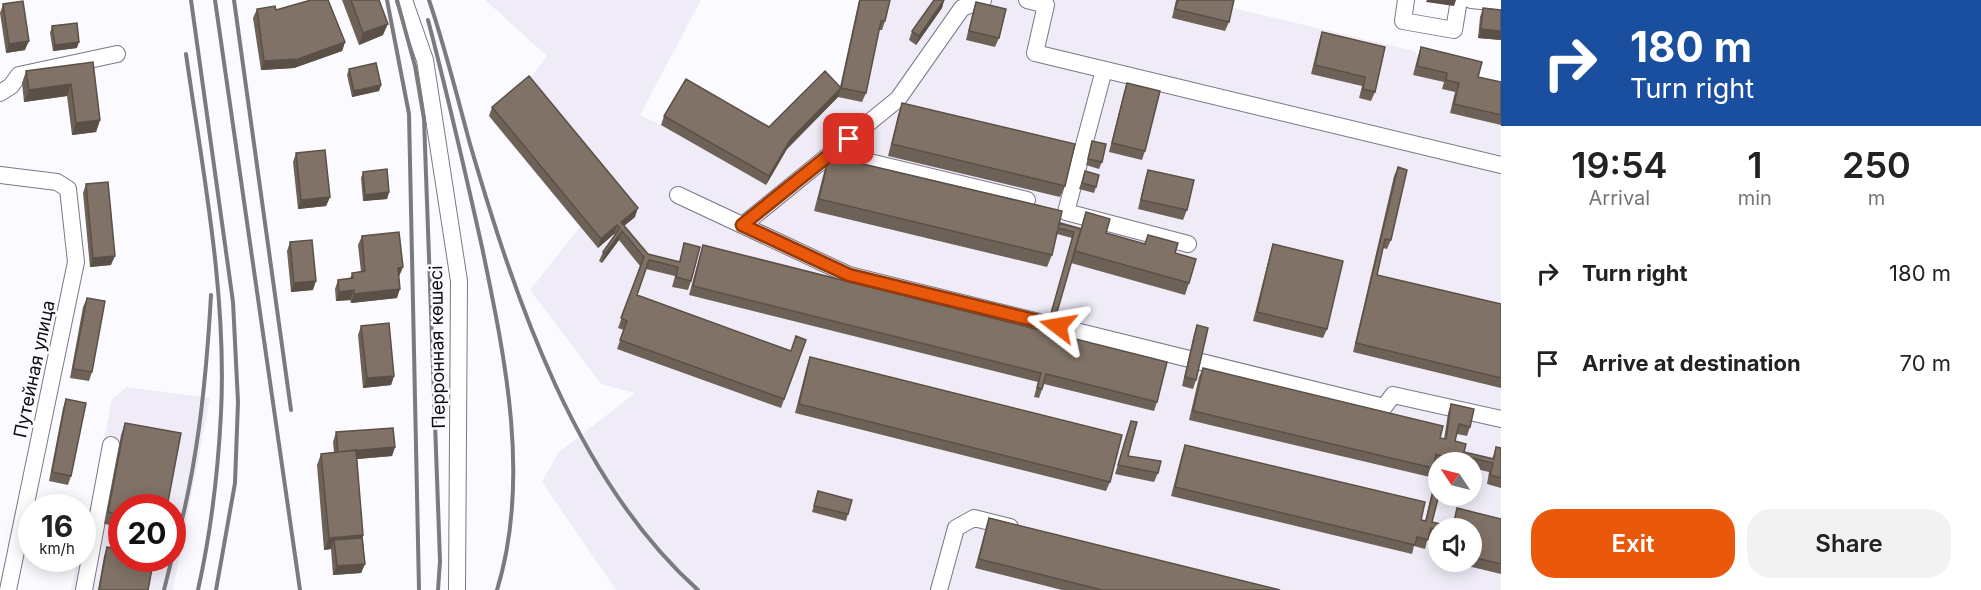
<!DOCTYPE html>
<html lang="en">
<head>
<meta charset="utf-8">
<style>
  body { margin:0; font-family:Inter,sans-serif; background:#f2f2f2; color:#222; height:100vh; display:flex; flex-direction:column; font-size:22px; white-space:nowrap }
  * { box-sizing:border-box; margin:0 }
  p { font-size:20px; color:#767676 }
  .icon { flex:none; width:33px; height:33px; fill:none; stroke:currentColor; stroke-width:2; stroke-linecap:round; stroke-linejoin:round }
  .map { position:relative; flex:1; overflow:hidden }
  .details { display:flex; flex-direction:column; background:#fff; width:480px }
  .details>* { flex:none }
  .top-card { background:#1a4fa0; color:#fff; overflow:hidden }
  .needle { width:39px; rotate:305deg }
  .fabs { position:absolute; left:1428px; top:452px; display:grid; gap:12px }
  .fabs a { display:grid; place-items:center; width:54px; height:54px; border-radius:50%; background:#fff; box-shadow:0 3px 15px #0003; font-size:30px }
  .speed { position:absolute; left:18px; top:494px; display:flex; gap:12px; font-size:30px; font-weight:700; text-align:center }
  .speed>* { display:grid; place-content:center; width:78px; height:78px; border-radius:50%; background:#fff; box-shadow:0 3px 15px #0003; line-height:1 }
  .speed small { font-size:15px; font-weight:400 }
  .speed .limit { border:9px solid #d22; background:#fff; color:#111 }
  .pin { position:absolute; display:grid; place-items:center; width:51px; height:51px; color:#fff; margin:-26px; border-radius:12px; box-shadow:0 3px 9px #0006 }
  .me { position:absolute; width:66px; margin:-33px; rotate:284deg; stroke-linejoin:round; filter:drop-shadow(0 0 4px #0008) }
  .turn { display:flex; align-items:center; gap:21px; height:126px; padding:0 30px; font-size:27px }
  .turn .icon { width:78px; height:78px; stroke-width:2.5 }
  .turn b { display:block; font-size:42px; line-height:51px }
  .eta { display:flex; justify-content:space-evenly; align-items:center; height:102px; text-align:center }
  .eta b { font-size:36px; font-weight:600; line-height:42px }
  .primary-button { display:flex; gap:12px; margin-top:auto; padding:12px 30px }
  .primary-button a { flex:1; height:69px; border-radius:24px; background:#ea580c; color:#fff; font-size:24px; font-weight:600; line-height:69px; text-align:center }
  .primary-button a+a { background:#f2f2f2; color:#222 }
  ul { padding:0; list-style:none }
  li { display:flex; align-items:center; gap:18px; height:90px; padding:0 30px }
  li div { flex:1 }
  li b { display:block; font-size:22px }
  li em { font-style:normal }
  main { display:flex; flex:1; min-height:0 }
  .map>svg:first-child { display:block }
  .built { fill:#efecf7; fill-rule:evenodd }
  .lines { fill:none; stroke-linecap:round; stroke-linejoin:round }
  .minor-casing { stroke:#7b7788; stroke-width:18 }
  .minor { stroke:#fff; stroke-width:16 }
  .rail { stroke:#7b7a7f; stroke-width:4 }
  .wall { fill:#6e6258 }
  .shaded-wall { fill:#5a5047 }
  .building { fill:#807266; stroke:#5a5047; stroke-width:1.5 }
  .route-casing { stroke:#983908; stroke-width:15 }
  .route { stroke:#ea580c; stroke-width:10 }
  .labels { text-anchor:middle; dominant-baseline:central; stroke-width:5; stroke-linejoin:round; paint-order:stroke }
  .street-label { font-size:18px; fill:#0e0d13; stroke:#fbfafe }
</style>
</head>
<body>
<main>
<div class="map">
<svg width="1501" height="590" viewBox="0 0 1501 590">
  <rect width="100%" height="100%" fill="#fbfafe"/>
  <path class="built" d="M485,0H701L640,115L661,125L682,88L766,136L838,96L859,0H1199L1414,51L1418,56L1475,86L1501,92V590H616L542,482L558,453L635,393L601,384L530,290L580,227L489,116L525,85L547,56ZM1438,462H1472V495H1438ZM1438,528H1472V561H1438Z
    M127,387L210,398L173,590H71L78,558H82L83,538L87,529L112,399ZM122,507H172V558H122Z"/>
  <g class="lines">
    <defs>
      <path id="minor" d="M404,0L425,60L459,281L457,590
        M1027,0L1046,5L1035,53L1501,165
        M1406,0L1403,21L1454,30L1459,0
        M1471,0L1501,3
        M1104,70L1066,212L1188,244
        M0,93L11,86L19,75L117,54
        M832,153L1027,200
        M0,175L57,182L68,189L76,262L8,590
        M678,195L849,275L1384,407L1393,395L1501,419
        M743,225L898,99L962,8L983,0
        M84,590L111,445
        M939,590L956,528L974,518L1010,527"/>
    </defs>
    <use href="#minor" class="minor-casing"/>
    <use href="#minor" class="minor"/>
    <path class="rail" d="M191,0L233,302L238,402L235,483L216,590
      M215,0L300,590
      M234,0L291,410
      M387,0L409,114L419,589
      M397,0L415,66L424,119L440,561L438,590
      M429,0C445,47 457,96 470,144C515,298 575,480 698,590
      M428,20C448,96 465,171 482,247C505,358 531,479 497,590
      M186,54C203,173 227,294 221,413C218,473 211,532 198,590
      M172,558C197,472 206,384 211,295
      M164,590L172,558"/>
  </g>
  <path class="wall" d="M342,0H379L383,35L359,45Z
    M859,0H890L885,21L882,30H879L866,93L862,102L838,97L787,149L766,185L661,125L664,116L769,127L840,87Z
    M944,0L942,8L916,45L909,40L912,31Z
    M1176,0H1234L1229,22L1225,31L1172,18Z
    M976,2L999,38L995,47L966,40L973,11Z
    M3,4L25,50L6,53L0,13Z
    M1483,8L1501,10V40L1478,38L1480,17Z
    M257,9L276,10L345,42L342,51L294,68L261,70L253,18Z
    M52,26L77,48L53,51L50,33Z
    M1322,32L1385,47L1375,92L1371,101L1359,98L1362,86L1311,74L1319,41Z
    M1421,47L1478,77L1501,82V125L1450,113L1455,92L1442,89L1444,82L1413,75L1418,56Z
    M93,62L100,120L96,132L72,135L67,96L24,102L22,83L26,71Z
    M349,69L381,85L379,91L352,97L347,75Z
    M1127,83L1145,151L1142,160L1109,152L1124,92Z
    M902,103L1065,186L1060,197L888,156L898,115Z
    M492,107L635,217L624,226L648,254L679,262L684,243L691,281L688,290L672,287L675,276L646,269L637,295L791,351L806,340L781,408L617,349L624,330L618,328L640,266L619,240L602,263L599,261L603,252L615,235L614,234L598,248L489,116Z
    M1092,141L1102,162L1099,169L1086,165Z
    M296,153L330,197L326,206L298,209L293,162Z
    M829,156L1081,228L1086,212L1106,233L1145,244L1148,235L1175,253L1189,283L1185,295L1071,263L1051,333L1157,402L1154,411L1044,384L1039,398L1034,397L1038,382L689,295L700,254L703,245L1046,331L1072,238L1057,234L1052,255L1047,267L814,211L825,168Z
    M1398,167L1391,240L1387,249L1383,248L1377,275L1501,304V388L1353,352L1394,176Z
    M1148,170L1187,210L1183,220L1138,209L1145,179Z
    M1085,171L1096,187L1094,193L1079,189Z
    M363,172L389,192L387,199L363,201L361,178Z
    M86,184L111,265L90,267L83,193Z
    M362,236L403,267L399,276L397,298L351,303L350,300L336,301L335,289L338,280L350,279L352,273L361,272L358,245Z
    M290,242L313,290L291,292L287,251Z
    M1273,244L1327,329L1323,338L1253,321L1270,254Z
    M87,298L92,372L89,381L70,378L83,307Z
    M1197,325L1196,380L1193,389L1182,386L1194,334Z
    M361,326L394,376L391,385L363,388L358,335Z
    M810,357L1110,482L1106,491L795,413L807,366Z
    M1203,368L1444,439L1448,413L1451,404L1470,427L1467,436L1457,434L1455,441L1464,452L1492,459L1496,447L1501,448V488L1487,484L1489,472L1472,468V462H1438V465L1434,464L1430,477L1189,420L1199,377Z
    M66,399L71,476L68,485L49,481L63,408Z
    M1131,421L1128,456L1158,473L1154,482L1115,474Z
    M125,423L122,507V527L104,524L121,435Z
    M336,432L395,447L392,456L357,459L365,564L361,573L333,575L331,549L324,550L317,465L321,454L334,452L333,442Z
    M1185,445L1425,521L1438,466L1439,495L1432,522L1452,527L1457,508L1501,519V574L1447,561H1472V528H1438V540L1428,537L1425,549L1414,546L1412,554L1171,496L1182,454Z
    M818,491L848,514L846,521L812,512Z
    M989,518L1280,590H1062L975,568L986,527Z
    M107,547L148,590H98L104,556Z"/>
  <path class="shaded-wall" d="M944,0L942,8L916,45L919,36Z
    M1427,0H1456L1454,6L1426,2Z
    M388,24L383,35L359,45L363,33Z
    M1481,29L1501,31V40L1478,38Z
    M29,41L25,50L6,53L9,44Z
    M79,42L77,48L53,51L55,45Z
    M345,42L342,51L294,68L261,70L264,61Z
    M71,84L67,96L24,102L29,90Z
    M381,85L379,91L352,97L354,91Z
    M841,88L838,97L787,149L766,185L769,176L790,140Z
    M100,120L96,132L72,135L76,123Z
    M389,192L387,199L363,201L365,195Z
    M330,197L326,206L298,209L301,200Z
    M638,208L635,217L619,230L621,222Z
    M617,225L614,234L598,248L601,239Z
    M622,231L619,240L602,263L605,254Z
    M115,256L111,265L90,267L93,258Z
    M403,267L399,276L394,277L398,268Z
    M316,281L313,290L291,292L294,283Z
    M400,289L397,298L351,303L354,294Z
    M354,290L350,300L336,301L339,292Z
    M394,376L391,385L363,388L367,378Z
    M395,447L392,456L334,461L338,452Z
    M363,535L359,547L334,540L331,549L324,550L329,538Z
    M365,564L361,573L333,575L337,566Z"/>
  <path class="building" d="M311,0H328L345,42L298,59L264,61L257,9L275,6L276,10Z
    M351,0H379L388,24L363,33Z
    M860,0H890L885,21H881L866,93L841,88Z
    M934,0H944L919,36L912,31Z
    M1178,0H1234L1229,22L1175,9Z
    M23,1L29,41L9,44L3,4Z
    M976,2L1006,9L999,38L969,31Z
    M1483,8L1501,10V31L1481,29Z
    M77,23L79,42L55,45L52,26Z
    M1322,32L1385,47L1375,92L1363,89L1365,77L1315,65Z
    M1421,47L1482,62L1478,77L1501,82V115L1454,104L1459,83L1446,80L1447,73L1417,66Z
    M93,62L100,120L76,123L71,84L29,90L26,71Z
    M376,63L381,85L354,91L349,69Z
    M825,71L841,88L790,140L769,176L664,116L686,79L769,127Z
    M529,76L638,208L621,222L648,254L680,262L684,243L700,247L691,281L676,277L678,267L649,260L637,295L791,351L796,336L806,340L784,399L620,340L627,321L621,318L644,257L622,231L605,254L603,252L620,228L617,225L601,239L492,107Z
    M1127,83L1160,91L1145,151L1112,143Z
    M902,103L1075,144L1065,186L892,144Z
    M1092,141L1106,144L1102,162L1088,159Z
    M325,150L330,197L301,200L296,153Z
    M829,156L1062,211L1052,255L819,199Z
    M1398,167L1407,170L1391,240L1385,239L1377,275L1501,304V378L1356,343Z
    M387,169L389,192L365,195L363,172Z
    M1148,170L1194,180L1187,210L1141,200Z
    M1085,171L1099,175L1096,187L1082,183Z
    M108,182L115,256L93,258L86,184Z
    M1086,212L1110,219L1106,233L1145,244L1148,235L1178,243L1175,253L1196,259L1189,283L1075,251Z
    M1059,223L1081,229L1051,333L1046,331L1074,232L1058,228Z
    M399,232L403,267L398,268L400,289L354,294V290L339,292L338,280L353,278L352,273L365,271L362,236Z
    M312,240L316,281L294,283L290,242Z
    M1273,244L1343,261L1327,329L1257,312Z
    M703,245L1167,362L1157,402L1046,374L1042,389L1037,388L1041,373L693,286Z
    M87,298L105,301L92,372L73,369Z
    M389,323L394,376L367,378L361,326Z
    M1197,325L1208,328L1196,380L1185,377Z
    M810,357L1122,435L1110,482L799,404Z
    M1203,368L1443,426L1440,438L1446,439L1451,404L1474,409L1470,427L1459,424L1455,441L1466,444L1464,452L1494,459L1496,447L1501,448V478L1490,475L1493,463L1463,456L1462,460L1448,457L1446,462H1441L1442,456L1436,454L1433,468L1193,411Z
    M66,399L86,403L71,476L52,472Z
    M1131,421L1137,422L1128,456L1161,461L1158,473L1118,465Z
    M125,423L181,433L167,507H122V515L108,512Z
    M393,428L395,447L338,452L336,432Z
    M1185,445L1425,502L1421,520L1426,521L1438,471L1439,495L1432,522L1453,527L1457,508L1501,519V564L1472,557V528H1438V530L1431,528L1428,540L1417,537L1415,545L1175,487Z
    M356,450L363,535L329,538L321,454Z
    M818,491L852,500L848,514L814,506Z
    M989,518L1280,590H1102L979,559Z
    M362,538L365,564L337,566L334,540Z
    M107,547L122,550V558H154L148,590H99Z"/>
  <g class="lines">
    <defs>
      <path id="route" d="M849,139L742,225L849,275L1058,326"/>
    </defs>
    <use href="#route" class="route-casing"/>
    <use href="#route" class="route"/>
  </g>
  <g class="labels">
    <g class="street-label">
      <text transform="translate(437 347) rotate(-91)">Перронная көшесі</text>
      <text transform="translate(34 369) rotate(-78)">Путейная улица</text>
    </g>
  </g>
</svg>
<div class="fabs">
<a><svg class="needle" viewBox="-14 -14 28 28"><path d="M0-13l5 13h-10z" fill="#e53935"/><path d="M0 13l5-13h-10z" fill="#767676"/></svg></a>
<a><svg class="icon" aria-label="sound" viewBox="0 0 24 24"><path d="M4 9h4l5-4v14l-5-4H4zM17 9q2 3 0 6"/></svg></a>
</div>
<div class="speed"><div>16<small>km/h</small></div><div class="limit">20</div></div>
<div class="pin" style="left:849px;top:139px;background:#d93025"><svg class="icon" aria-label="arrive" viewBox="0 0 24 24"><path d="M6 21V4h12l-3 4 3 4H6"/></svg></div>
<svg class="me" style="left:1058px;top:326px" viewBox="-20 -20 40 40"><path d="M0-17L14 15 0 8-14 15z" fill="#ea580c" stroke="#fff" stroke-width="4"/></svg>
</div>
<section class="details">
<div class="top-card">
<div class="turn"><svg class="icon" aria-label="right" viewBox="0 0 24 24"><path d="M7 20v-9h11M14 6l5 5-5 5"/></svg><div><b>180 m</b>Turn right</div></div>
</div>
<div class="eta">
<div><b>19:54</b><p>Arrival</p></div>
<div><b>1</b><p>min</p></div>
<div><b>250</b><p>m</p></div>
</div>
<ul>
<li><svg class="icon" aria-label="right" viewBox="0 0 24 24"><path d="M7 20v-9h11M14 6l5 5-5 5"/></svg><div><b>Turn right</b></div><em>180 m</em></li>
<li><svg class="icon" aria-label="arrive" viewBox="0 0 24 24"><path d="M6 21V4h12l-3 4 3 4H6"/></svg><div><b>Arrive at destination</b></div><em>70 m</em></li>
</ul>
<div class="primary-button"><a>Exit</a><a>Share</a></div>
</section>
</main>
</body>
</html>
